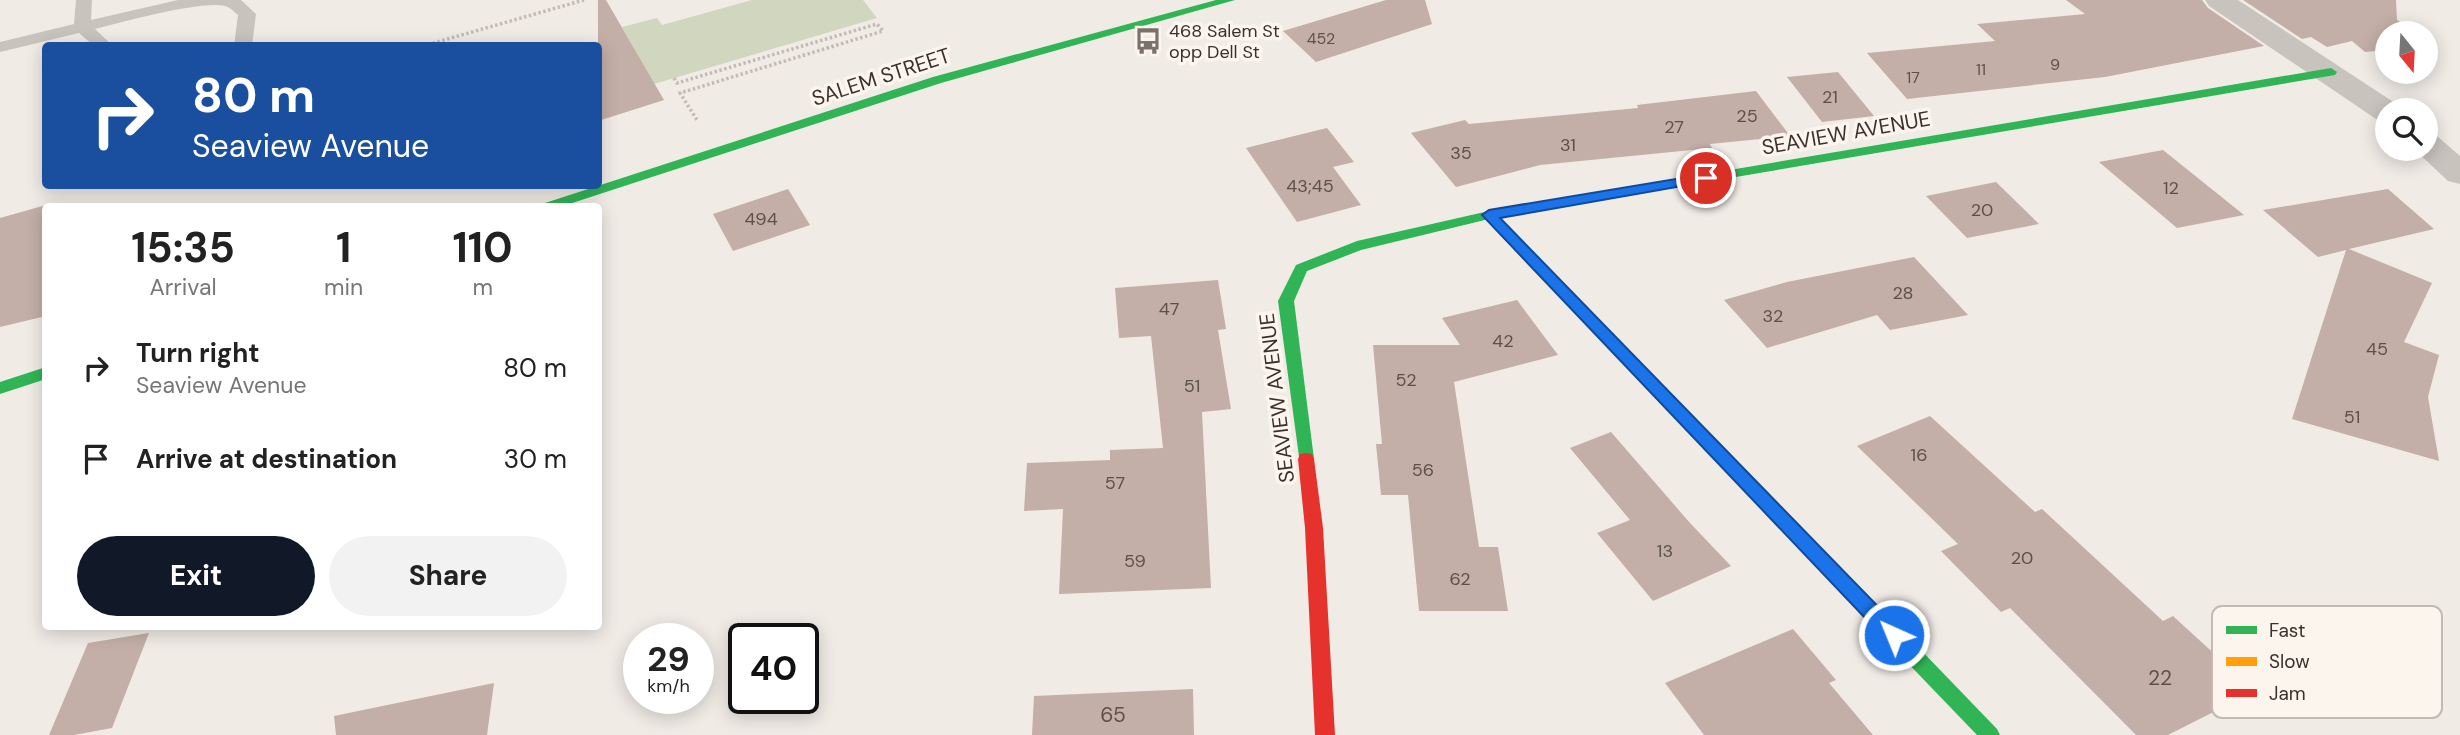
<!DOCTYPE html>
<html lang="en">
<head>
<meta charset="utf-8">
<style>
  body { margin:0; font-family:"DM Sans",sans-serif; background:#f2f2f2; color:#222; height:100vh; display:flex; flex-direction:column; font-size:26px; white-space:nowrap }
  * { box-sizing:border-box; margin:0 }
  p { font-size:23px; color:#767676 }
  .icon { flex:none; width:38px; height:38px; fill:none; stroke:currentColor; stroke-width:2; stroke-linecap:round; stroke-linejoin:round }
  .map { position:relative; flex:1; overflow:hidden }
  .panel { position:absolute; left:42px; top:203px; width:560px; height:427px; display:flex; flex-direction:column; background:#fff; border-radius:7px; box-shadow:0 4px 18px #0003 }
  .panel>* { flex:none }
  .top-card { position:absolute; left:42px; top:42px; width:560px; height:147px; border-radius:7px; box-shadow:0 4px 18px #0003; background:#1a4fa0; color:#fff; overflow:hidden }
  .needle { width:46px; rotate:162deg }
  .buttons { position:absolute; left:2375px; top:21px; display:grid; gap:14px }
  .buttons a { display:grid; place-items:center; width:63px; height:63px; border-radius:50%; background:#fff; box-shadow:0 4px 18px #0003; font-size:35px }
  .speed { position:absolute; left:623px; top:623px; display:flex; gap:14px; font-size:35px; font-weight:700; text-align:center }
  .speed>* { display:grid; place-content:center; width:91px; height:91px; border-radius:50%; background:#fff; box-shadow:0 4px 18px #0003; line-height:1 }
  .speed small { font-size:18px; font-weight:400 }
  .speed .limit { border:4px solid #111; border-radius:10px; background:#fff; color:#111 }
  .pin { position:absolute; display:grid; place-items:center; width:60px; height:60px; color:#fff; margin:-30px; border:4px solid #fff; border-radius:50%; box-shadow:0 2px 7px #0007 }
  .me { position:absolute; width:77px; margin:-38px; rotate:316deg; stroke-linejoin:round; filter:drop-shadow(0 0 5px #0008) }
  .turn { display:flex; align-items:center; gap:24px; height:147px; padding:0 35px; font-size:32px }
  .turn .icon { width:91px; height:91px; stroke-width:2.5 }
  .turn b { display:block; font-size:49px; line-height:60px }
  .eta { display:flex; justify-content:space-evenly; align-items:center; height:119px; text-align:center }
  .eta b { font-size:42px; font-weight:700; line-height:49px }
  .primary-button { display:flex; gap:14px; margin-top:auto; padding:14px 35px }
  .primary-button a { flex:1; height:80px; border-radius:42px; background:#111827; color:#fff; font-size:28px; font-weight:700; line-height:80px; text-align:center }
  .primary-button a+a { background:#f2f2f2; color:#222 }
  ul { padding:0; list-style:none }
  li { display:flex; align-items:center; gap:21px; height:91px; padding:0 35px }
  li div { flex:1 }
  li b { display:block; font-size:26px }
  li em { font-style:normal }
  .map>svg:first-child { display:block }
  .green { fill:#d1d6bf }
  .building { fill:#c3afa7 }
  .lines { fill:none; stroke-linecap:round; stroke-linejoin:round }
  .path { stroke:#c2bbb6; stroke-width:3.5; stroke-dasharray:2.5 2.5; stroke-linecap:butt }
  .lane { fill:#c9c3be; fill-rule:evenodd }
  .street { fill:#c9c3be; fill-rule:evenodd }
  .fast { fill:#30b455; fill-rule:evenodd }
  .slow { fill:#ff9f0a; fill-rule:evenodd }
  .jam { fill:#e5322d; fill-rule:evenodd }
  .route { fill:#1a73e8; stroke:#114b97; stroke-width:2 }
  .labels { text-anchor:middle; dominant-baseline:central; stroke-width:7; stroke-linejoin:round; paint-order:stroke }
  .far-number-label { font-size:16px; fill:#5d504a }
  .far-poi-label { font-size:18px; fill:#3b302b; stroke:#fbf5ee; text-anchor:start }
  .number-label { font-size:18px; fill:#5d504a }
  .street-label { font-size:21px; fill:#3b302b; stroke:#fbf5ee }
  .near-number-label { font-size:21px; fill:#5d504a }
  .key { fill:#fbf5ee; stroke:#c1bab4; stroke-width:2 }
  .key-label { font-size:19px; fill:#3b302b }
</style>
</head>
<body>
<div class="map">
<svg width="2460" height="735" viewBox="0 0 2460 735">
  <rect width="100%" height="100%" fill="#f0ebe5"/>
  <path class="green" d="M752,0H863L877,18L654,84L622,27L657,18L662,25Z"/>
  <path class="building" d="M598,0H606L664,100L598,121Z
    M1386,0H1425L1432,24L1316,62L1283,31Z
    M2066,0H2202L2208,8L2264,46L2105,77L1907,99L1867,53L1995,41L1977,24L2085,14Z
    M2243,0H2396L2397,20L2420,33H2387V50L2365,52L2352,41L2327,47L2311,37L2302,39Z
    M1838,72L1874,116L1822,122L1787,77Z
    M1756,91L1790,136L1710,144L1712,148L1540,165L1456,187L1411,133L1465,120L1469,124L1638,108L1637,105Z
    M1327,128L1354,162L1333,167L1361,205L1297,222L1246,148Z
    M2163,150L2244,215L2177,228L2099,162Z
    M1996,182L2039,224L1967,238L1926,196Z
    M788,189L810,225L733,251L713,214Z
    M2388,189L2434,229L2349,249L2432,283L2404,342L2439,355L2428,397L2439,461L2292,419L2346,250L2318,257L2263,210Z
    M46,205V316L0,327V218Z
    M1914,257L1968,315L1890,330L1877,315L1767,348L1724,300L1787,282Z
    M1218,280L1226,329L1218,330L1231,409L1202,412L1211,588L1059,594L1063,509L1024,511L1027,463L1110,460V450L1163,448L1151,336L1119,338L1115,288Z
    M1517,300L1558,355L1454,382L1479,547H1498L1508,611H1419L1408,495H1381L1376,444H1382L1373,345H1460L1442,318Z
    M1930,416L2035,512L2042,509L2163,621L2173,616L2255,691L2168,735H2136L2010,608L2001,612L1941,551L1958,544L1857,446Z
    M1611,432L1690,523L1731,566L1653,601L1597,533L1630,520L1570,448Z
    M1793,629L1836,680L1829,683L1873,735H1704L1665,683Z
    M149,633L112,728L74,735H49L88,643Z
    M494,683L487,735H336L334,716Z
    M1193,689L1194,735H1032L1034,696Z"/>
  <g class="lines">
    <path class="path" d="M423,46L584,0
      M674,78L677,83L877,24L883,31L680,93L697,120"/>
    <path class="lane" d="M76,0H92L91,20L178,0H241L256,14L252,46H234L238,15C234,12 230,7 225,6C202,0 122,22 95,29L113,46H94L79,33L0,52V42L74,24Z"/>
    <path class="street" d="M2205,0H2238L2398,105L2402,110H2387V121L2376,119L2209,6Z
      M2426,133L2437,136L2460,156V184L2448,181L2414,149H2426Z"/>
    <path class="fast" d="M1216,0H1235L941,83L563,206H543L545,203L933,77Z
      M2331,68L2337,72L2335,75L1730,178L1723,174L1730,170Z
      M1546,201L1551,202L1553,205L1551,208L1489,219L1361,250L1307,271L1294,301L1314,459L1312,464H1300L1278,301L1296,265L1357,241L1489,211Z
      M46,367V379L0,394V382Z
      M1883,616L1890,618L1997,729L2000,735H1977L1876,630L1874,624L1876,618Z"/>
    <path class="slow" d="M1607,332L1612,333L1890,618L1892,624L1890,630L1883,632L1876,630L1602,341L1599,337Z"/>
    <path class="jam" d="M1730,170L1737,174L1735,177L1546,209L1539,205L1546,201Z
      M1489,211L1494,212L1612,333L1615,337L1612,341H1602L1484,218L1482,215Z
      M1306,453L1312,454L1314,459L1323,528L1335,735H1315L1305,528L1298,459L1300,454Z"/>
  </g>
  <path class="route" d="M1706,174L1711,175V181L1500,218L1900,629L1903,635L1900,641L1894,643L1887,641L1482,215L1489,210Z"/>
  <defs>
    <symbol id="bus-bare" viewBox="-9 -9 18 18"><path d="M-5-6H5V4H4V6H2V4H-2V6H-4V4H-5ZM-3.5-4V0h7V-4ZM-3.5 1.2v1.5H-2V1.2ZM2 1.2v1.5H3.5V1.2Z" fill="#7a716c" stroke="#fbf5ee" stroke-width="2.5" paint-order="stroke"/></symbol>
  </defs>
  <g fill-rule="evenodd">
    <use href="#bus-bare" x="1129" y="22" width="38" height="38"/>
  </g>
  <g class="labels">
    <g class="far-number-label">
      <text x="1321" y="38">452</text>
      <text x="2055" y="64">9</text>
      <text x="1981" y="69">11</text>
      <text x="1913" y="77">17</text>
    </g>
    <g class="far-poi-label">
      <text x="1169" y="31">468 Salem St<tspan x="1169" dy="21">opp Dell St</tspan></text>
    </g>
    <g class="number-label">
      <text x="1830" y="97">21</text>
      <text x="1747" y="116">25</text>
      <text x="1674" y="127">27</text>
      <text x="1568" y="145">31</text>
      <text x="1461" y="153">35</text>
      <text x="1310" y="186">43;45</text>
      <text x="2171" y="188">12</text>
      <text x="1982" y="210">20</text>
      <text x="761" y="219">494</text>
      <text x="1903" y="293">28</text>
      <text x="1169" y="309">47</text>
      <text x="1773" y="316">32</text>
      <text x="1503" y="341">42</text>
      <text x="2377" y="349">45</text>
      <text x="1406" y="380">52</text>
      <text x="1192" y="386">51</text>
      <text x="2352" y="417">51</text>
      <text x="1919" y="455">16</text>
      <text x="1423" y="470">56</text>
      <text x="1115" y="483">57</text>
      <text x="1665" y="551">13</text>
      <text x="2022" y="558">20</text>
      <text x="1135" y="561">59</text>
      <text x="1460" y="579">62</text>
    </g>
    <g class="street-label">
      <text transform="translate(881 77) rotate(-18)">SALEM STREET</text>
      <text transform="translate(1846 133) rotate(-10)">SEAVIEW AVENUE</text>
      <text transform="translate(1277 398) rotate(-97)">SEAVIEW AVENUE</text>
    </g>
    <g class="near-number-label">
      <text x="2160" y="678">22</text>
      <text x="1113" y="715">65</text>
    </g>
  </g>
  <rect x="2212" y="606" width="230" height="112" rx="10" class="key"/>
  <rect x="2226" y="626" width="31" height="8" fill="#30b455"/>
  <rect x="2226" y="657" width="31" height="9" fill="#ff9f0a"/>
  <rect x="2226" y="689" width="31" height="8" fill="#e5322d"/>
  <g class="key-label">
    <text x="2269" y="637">Fast</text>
    <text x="2269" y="668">Slow</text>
    <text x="2269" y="700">Jam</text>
  </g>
</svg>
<div class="buttons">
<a><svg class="needle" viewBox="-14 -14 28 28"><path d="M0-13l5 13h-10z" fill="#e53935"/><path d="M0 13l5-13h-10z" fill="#767676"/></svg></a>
<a><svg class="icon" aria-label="search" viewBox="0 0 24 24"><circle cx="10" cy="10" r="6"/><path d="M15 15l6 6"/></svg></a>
</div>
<div class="speed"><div>29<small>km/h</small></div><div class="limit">40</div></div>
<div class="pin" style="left:1706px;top:178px;background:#d93025"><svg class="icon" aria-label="arrive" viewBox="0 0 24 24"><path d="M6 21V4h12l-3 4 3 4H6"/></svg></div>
<svg class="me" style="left:1894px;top:635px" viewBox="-20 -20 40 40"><circle r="17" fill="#1a73e8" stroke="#fff" stroke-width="3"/><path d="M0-11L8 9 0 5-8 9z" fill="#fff"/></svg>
<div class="top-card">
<div class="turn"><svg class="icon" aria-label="right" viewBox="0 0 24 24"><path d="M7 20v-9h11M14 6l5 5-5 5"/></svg><div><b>80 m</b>Seaview Avenue</div></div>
</div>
<section class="panel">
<div class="eta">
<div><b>15:35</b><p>Arrival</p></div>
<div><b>1</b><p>min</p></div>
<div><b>110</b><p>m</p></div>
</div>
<ul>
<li><svg class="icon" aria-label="right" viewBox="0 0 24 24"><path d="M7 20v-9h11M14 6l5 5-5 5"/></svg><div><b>Turn right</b><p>Seaview Avenue</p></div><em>80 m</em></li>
<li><svg class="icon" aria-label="arrive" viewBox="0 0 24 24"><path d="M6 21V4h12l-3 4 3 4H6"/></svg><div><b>Arrive at destination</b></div><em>30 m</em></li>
</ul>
<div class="primary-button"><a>Exit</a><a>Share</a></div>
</section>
</div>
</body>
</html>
